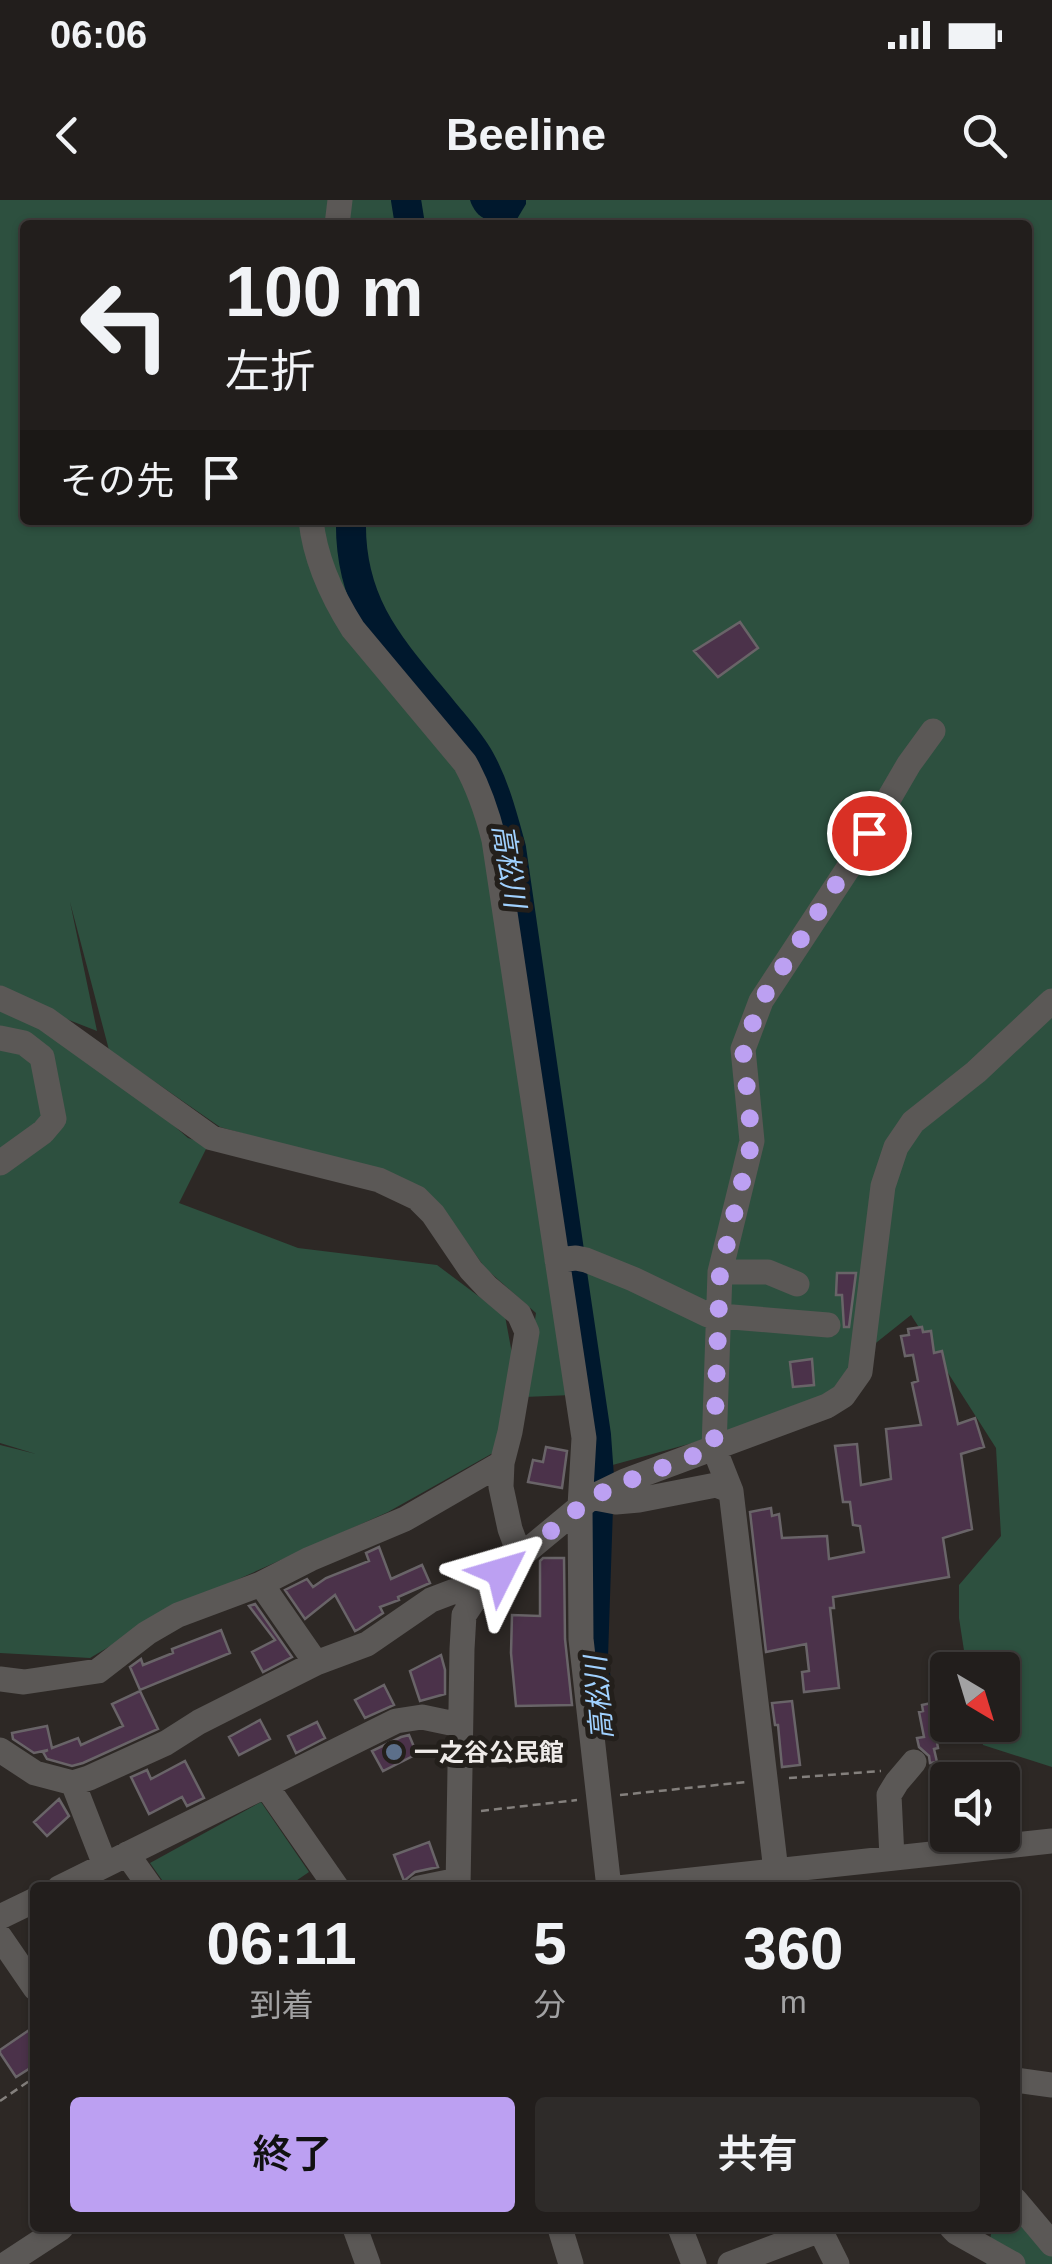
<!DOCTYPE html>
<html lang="ja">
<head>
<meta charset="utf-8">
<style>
  body { margin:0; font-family:Arial,"Noto Sans JP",sans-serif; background:#2e2b29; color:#f1f3f6; height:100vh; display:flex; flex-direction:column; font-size:38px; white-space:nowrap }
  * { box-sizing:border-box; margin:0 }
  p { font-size:32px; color:#a2a2a3 }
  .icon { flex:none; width:55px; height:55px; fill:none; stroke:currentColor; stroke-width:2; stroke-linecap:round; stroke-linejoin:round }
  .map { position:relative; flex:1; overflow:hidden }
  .side { position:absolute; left:30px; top:1682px; width:990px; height:350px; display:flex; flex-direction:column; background:#221e1c; border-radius:10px; box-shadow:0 2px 8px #0004,0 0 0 2px #3f3c3b }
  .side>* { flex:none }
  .hud { position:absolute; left:20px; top:20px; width:1012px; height:305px; border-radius:10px; box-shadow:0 2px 8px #0004,0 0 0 2px #3f3c3b; background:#221e1c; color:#f1f3f6; overflow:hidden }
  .needle { width:65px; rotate:142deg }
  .tools { position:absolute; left:930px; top:1452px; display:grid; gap:20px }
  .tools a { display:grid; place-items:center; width:90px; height:90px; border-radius:10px; background:#221e1c; box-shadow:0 2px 8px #0004,0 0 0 2px #3f3c3b; font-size:50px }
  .pin { position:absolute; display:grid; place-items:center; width:85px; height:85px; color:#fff; margin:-42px; border:5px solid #fff; border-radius:50%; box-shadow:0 2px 10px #0007 }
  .me { position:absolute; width:110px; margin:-55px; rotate:50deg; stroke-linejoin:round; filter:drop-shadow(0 0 8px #0008) }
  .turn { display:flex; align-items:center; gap:35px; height:210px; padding:0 40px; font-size:45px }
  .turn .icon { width:130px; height:130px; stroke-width:2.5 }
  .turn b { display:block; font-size:70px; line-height:85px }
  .then { display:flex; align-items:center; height:95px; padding:0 40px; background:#0003; gap:20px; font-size:38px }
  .eta { display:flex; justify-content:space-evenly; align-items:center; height:170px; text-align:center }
  .eta b { font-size:60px; font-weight:600; line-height:70px }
  .button { display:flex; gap:20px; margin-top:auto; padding:20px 40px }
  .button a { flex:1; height:115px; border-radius:10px; background:#bca0f2; color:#111; font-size:40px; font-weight:600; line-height:115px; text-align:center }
  .button a+a { background:#2e2b29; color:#f1f3f6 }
  .status { display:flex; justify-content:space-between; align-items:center; height:70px; padding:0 50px; background:#221e1c; direction:ltr }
  .status svg { height:28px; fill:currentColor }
  header { display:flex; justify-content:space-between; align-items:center; height:130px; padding:0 40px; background:#221e1c; font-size:45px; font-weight:600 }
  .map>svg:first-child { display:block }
  .green { fill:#2d503f; fill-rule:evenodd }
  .water { fill:#00182d }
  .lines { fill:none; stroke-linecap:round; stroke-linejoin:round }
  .river { stroke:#00182d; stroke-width:30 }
  .building { fill:#4b324a; stroke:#696468; stroke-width:2.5 }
  .path { stroke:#84807d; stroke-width:2.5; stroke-dasharray:8 5; stroke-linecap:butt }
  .minor { stroke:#5b5856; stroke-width:25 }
  .route { stroke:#bca0f2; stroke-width:18; stroke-dasharray:0 32.4 }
  .service-dot { fill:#5c6f8a; stroke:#231f1b; stroke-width:4 }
  .labels { text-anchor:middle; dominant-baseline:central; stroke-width:10; stroke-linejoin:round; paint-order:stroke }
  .poi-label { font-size:25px; font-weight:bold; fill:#eeeae8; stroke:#231f1b; text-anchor:start }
  .water-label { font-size:28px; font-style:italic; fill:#a0d1ff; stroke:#231f1b }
</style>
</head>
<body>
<div class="status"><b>06:06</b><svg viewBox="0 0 49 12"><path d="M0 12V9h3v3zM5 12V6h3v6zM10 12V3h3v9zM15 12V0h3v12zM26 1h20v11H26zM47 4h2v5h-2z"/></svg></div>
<header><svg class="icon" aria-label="back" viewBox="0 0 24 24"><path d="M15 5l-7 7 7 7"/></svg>Beeline<svg class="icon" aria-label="search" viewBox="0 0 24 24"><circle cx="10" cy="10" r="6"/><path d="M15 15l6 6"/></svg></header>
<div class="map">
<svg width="1052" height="2064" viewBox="0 0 1052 2064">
  <rect width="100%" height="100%" fill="#2d2825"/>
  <path class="green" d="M0,0H1052V1567L983,1545L979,1525H1002V1470H967L959,1418V1385L1001,1336L996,1248L911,1115L862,1154L843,1185L817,1199L743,1229L609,1266L592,1118L571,1066L572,1195L524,1197L536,1113L485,1068L447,1014L332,959L220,927L109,850L70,702L97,831L0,793ZM25,25H1028V320H25Z
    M0,807L77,841L188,938L208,945L179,1003L298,1048L437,1065L505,1116L513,1159L500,1249L388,1312L176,1407L90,1458L0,1453V1245L36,1254L0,1243Z
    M261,1602L309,1672L287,1687H167L150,1663Z
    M1015,2010L1052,2046V2064H986L992,2028H1015Z"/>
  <path class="water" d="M470,0H526V4L514,24C494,23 477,22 470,0Z"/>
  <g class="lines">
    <path class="river" d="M406,0L410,25
      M351,320C349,406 392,449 443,511C456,527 470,542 480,560C495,587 503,619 511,648L569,1051
      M571,1066L596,1235L599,1277
      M596,1481L593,1457L598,1307"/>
  </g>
  <path class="building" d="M740,422L758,448L718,477L694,451Z
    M837,1073H856L849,1127H844L842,1095H836Z
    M922,1127L923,1132L931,1131L934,1153L942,1151L958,1224L975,1218L984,1247L961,1254L972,1329L943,1338L949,1377L833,1397L834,1408H830L839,1488L804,1492L802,1472L809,1471L806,1444L766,1452L750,1312L771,1308L772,1316L779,1314L782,1338L827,1336L829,1359L864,1352L860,1326L853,1325L850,1302H843L835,1246L857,1244L861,1285L891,1279L886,1229L921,1225L912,1183L918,1181L913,1155L905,1156L901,1136L909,1135L908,1129Z
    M812,1159L814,1185L793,1187L790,1162Z
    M546,1247L567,1251L562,1288L528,1282L533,1260L543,1262Z
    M379,1347L391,1379L422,1365L430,1383L398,1397L399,1400L380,1407L383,1413L359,1429L355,1431L335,1395L305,1419L285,1390L307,1379L313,1387L326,1378L369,1361L366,1353Z
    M543,1358H564L565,1439L572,1505L516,1506L511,1453L512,1415L540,1416V1361Z
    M255,1404L292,1457L263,1472L252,1452L275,1440L249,1406Z
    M221,1430L230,1453L140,1490L130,1467L141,1459L143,1465L173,1453L172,1449Z
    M441,1455L445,1470V1494L420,1501L410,1471Z
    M384,1485L394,1505L365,1518L355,1500Z
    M140,1491L158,1529L83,1563L72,1566L47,1559L43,1552L48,1550L34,1553L13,1539L12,1533L47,1526L52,1548L78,1538L81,1545L123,1526L112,1504Z
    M792,1501L800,1565L782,1567L778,1525H775L772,1503Z
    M936,1502L937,1508L944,1506L948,1530L943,1531L944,1535L936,1537L938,1548L934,1549L937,1562L930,1563L929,1556L919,1547L917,1538L924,1537L919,1512L923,1511L922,1505Z
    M260,1520L270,1539L239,1555L229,1537Z
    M317,1522L325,1538L296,1553L288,1536Z
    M409,1535L417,1554L383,1571L372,1551L401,1537Z
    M185,1561L204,1598L187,1606L182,1597L149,1614L131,1577L147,1570L151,1579Z
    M59,1599L69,1616L47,1636L34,1622Z
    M429,1642L438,1667L415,1672L404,1681L394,1655Z
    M35,1826V1865L16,1877L0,1853V1850Z"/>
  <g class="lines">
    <path class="path" d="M789,1578L881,1571
      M620,1595L746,1582
      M481,1611L577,1600
      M0,1901L35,1877"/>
    <path class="minor" d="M337,25L340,0
      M311,320C315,359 332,396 353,429L465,563C479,588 487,612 494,640L584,1238L580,1306L581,1439L609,1688
      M0,798L46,819L212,938L379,980L417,998L433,1014L471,1070L487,1087L519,1114L527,1132L510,1232L502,1263L501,1287L510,1329L520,1356
      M0,838L24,843L42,857L54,919L43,932L0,963
      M557,1060L576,1058L586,1060L633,1079L708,1115L828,1125
      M720,1072H768L797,1084
      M595,1298L616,1302L639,1300L716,1285L731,1291
      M261,1384L310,1359L405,1319L502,1263
      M0,1479L24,1482L98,1471L147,1433L178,1415L261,1384L316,1463
      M0,1550L35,1573L73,1583L105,1665
      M73,1583L89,1578L166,1543L199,1522L316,1463L367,1444L431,1400L452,1392L482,1388
      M266,1586L337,1688
      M127,1654L151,1688
      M892,1658L889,1595L897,1582L914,1562
      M59,1688L396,1521L422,1517L460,1525
      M419,1688L458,1680
      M458,1688L462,1449L464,1415L482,1388L592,1297L625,1281L827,1206L843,1196L860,1172L883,986L896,947L913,922L976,872L1052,801
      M618,1688L1052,1641
      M778,1688L731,1291L714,1248L720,1072L752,941L743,849L761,801L849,667L909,564L933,531
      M0,1717L35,1700
      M0,1737L35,1788
      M1015,1880L1052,1885
      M1015,2000L1052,2044
      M355,2028L368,2064
      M560,2028L571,2064
      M680,2028L694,2064
      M819,2028L837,2064
      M952,2028L956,2032L1013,2064
      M6,2064L61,2028
      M730,2064L820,2030"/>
  </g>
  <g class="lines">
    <path class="route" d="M501,1372L592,1297L625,1282L714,1248L720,1072L752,941L743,849L761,801L869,633"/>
  </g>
  <circle class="service-dot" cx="394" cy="1552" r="10"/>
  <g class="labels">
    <g class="poi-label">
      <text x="414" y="1552">一之谷公民館</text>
    </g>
    <g class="water-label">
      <text transform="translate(509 666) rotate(81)">高松川</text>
      <text transform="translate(599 1498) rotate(-95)">高松川</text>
    </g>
  </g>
</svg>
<div class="tools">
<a><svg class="needle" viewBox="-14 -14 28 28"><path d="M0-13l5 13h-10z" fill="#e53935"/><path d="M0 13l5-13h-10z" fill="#a2a2a3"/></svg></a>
<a><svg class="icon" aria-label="sound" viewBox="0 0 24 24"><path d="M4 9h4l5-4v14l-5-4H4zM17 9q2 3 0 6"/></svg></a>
</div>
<div class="pin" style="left:869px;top:633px;background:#d93025"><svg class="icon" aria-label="arrive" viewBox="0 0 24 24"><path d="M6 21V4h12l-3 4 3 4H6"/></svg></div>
<svg class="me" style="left:501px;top:1372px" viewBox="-20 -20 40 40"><path d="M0-17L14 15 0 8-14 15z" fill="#bca0f2" stroke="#fff" stroke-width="4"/></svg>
<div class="hud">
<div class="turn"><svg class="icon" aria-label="left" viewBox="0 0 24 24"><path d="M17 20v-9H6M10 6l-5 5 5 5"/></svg><div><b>100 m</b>左折</div></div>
<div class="then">その先<svg class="icon" aria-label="arrive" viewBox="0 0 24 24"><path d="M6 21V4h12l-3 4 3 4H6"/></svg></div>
</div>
<section class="side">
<div class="eta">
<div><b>06:11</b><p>到着</p></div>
<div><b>5</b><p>分</p></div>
<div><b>360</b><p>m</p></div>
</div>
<div class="button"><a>終了</a><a>共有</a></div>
</section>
</div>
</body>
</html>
